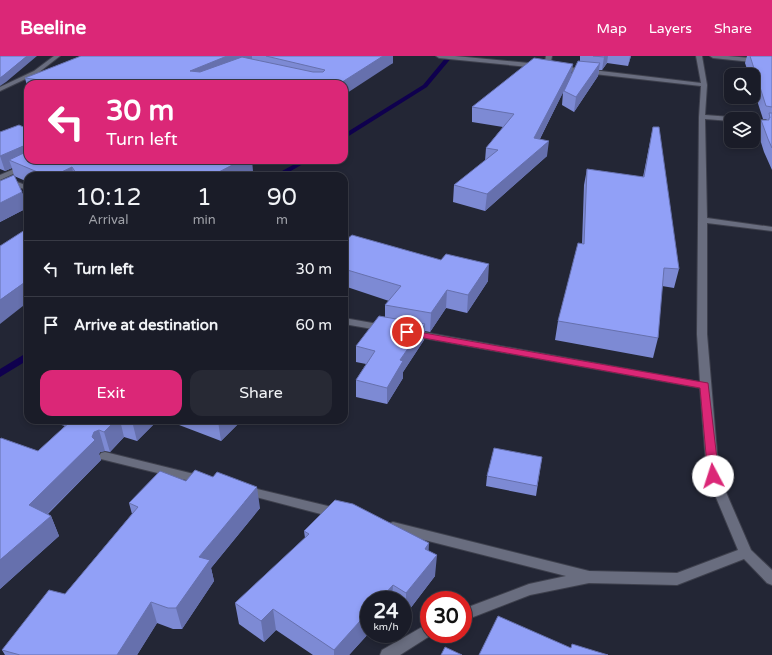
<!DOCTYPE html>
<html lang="en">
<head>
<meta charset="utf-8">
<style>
  body { margin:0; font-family:"Varela Round",sans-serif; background:#272934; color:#f1f3f6; height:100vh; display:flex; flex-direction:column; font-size:15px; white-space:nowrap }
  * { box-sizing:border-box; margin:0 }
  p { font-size:13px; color:#9fa1a8 }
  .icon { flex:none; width:22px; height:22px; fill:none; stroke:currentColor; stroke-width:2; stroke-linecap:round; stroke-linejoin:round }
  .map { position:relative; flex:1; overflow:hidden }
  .side { position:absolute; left:24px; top:116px; width:324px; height:252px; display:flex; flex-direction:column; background:#1a1c28; border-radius:12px; box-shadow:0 2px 6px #0003,0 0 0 1px #383a45 }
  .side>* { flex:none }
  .guide { position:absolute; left:24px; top:24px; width:324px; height:84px; border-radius:12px; box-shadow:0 2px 6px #0003,0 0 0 1px #383a45; background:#db2777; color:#fff; overflow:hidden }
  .tools { position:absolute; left:724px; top:12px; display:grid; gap:8px }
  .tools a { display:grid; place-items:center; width:36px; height:36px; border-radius:8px; background:#1a1c28; box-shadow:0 2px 6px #0003,0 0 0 1px #383a45; font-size:20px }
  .speed { position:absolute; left:360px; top:535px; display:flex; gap:8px; font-size:20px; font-weight:700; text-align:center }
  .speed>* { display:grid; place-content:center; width:52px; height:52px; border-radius:50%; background:#1a1c28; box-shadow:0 2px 6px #0003,0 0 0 1px #383a45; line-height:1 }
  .speed small { font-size:10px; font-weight:400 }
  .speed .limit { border:6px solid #d22; background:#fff; color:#111 }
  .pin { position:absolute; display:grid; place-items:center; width:34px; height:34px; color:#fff; margin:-17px; border:2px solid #fff; border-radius:50%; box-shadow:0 1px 4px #0007 }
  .me { position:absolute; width:44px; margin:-22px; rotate:355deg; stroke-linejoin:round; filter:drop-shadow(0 0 3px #0008) }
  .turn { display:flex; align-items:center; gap:14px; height:84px; padding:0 16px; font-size:18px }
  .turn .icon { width:52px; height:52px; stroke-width:2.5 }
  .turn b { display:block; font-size:28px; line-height:34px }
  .eta { display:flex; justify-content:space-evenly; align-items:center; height:68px; text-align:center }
  .eta b { font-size:24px; font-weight:600; line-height:28px }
  .action { display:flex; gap:8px; margin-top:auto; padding:8px 16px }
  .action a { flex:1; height:46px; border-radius:12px; background:#db2777; color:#fff; font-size:16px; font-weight:600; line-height:46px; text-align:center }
  .action a+a { background:#272934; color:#f1f3f6 }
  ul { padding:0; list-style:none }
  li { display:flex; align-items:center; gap:12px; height:56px; padding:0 16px; border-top:1px solid #383a45 }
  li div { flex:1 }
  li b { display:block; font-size:15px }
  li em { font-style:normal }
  header { display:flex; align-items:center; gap:24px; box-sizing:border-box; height:56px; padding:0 20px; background:#db2777; color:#fff }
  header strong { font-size:19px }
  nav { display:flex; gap:22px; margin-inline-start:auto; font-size:14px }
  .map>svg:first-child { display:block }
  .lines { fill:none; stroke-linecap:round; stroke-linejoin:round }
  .stream { fill:#0f004e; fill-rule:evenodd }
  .minor-casing { stroke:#3e404d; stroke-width:2 }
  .tertiary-casing { stroke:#3e404d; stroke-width:2 }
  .minor { fill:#696d7f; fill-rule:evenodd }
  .tertiary { fill:#696d7f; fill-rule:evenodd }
  .wall { fill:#7d8ad4 }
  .shaded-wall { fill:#6670ad }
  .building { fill:#91a0f7; stroke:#6670ad }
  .route { fill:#db2777; stroke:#8e194d }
</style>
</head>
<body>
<header>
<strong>Beeline</strong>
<nav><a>Map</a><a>Layers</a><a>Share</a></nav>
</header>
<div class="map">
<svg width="772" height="599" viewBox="0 0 772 599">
  <rect width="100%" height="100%" fill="#232635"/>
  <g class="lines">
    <path class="stream" d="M447,0H453L427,31L344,83V78L423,29Z
      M302,104H310L282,120H273Z
      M28,296V304L0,321V313Z"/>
    <defs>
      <path id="minor" d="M436,0H455L539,8L542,10L539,12L439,2Z
        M546,0H552L550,11L547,13L544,11Z
        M696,0H702L707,29L705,59L731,61L734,63H731V65L705,63L707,162L772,171V175L707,167V278L719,420L751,494L772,514V529L767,527L744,503L677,529L589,527L530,539L463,565V553L529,528L566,520L393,476L388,474L387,471L388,468L393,466L589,515L677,517L738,494L707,420L700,332L412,280L407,277L412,274L700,326L697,278L699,61L701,30L559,14L556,12L559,10L701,27Z
        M710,0H728L772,4V8L713,2Z
        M753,63L772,65V69L753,67Z
        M35,104H44L0,124V119Z
        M3,123H9L28,130V134L3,127Z
        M344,262L384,269L389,272L384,275L344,268Z
        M105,396L202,420L206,421L208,424L206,427L202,428L101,403L99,400L101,397Z
        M245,430L336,452L340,454L342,457L340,460L336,462L241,437L239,434L241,431Z
        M429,567V578H433L400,599H380L382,594Z"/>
      <path id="tertiary" d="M54,0H60L38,17L0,35V31L34,15Z"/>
    </defs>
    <use href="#minor" class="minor-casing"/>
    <use href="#tertiary" class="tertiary-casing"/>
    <use href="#minor" class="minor"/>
    <use href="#tertiary" class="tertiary"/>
  </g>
  <path class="wall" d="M81,0H393V7L344,28H28V34L25,22Z
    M580,0H631L628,10L607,7L602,14H599L598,20L574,56L562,49L563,36L540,83L547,100L485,155L453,146L454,129L485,105L486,92L503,71L472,66V51L571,18L580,5Z
    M745,0H772V114L764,96L758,77L761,64H766L767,63H763L753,32V19H749L745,7L747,0Z
    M653,71L679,213L674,232L662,230L658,282L653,302L555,284L558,265L582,188L584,129L587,113L643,121Z
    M0,76L28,104L253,115L243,120H28V126L14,120L22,136L27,152L0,166V125L14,120L12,112L5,115L0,113Z
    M344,182L488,225L467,257L446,252L430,276L425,275L424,284L403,316V322L387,348L356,341V324L366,308L356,306V290L385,261V249L389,245L344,230Z
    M57,364H158L137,385L124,381L110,396L105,395L100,396L99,398L101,404L48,458L51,460L59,480L0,533L38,395L65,370L58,368Z
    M166,364H242L221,385Z
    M542,401L536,440L486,430L487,420Z
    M186,425L260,452L211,512L214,525L182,573H173L157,567L137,599H5L2,594L65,538L132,458L129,447Z
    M304,475L429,495L435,520L406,558L403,556V544H369V577L349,599H313L276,574L264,586L239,568L235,547L305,482Z"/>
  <path class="shaded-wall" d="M27,0H37L6,26L0,30V22Z
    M227,0H252V3L192,28L190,15Z
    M383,0H393V7L344,39V28H339Z
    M605,0H608L607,7L602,14L604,1Z
    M630,0H631L628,10Z
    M600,7L598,20L574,56L576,41Z
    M573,8L571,21L532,98L534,82Z
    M549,85L547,100L485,155L487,138Z
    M28,88V104H9L12,112L5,115L0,100Z
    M242,104H252L253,115L243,120H215V118Z
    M72,111L74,120H53Z
    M209,116V120H202Z
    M22,136L27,152L0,166V147Z
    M489,208L488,225L467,257L468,239Z
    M28,224V246L0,268V244Z
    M447,234L446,252L430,276L431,257Z
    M425,268L424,284L403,316V322L387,348V332L400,304Z
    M116,364H120L124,381L110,396L104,376Z
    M133,364H158L137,385L132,365Z
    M219,364H242L221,385L218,365Z
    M99,374L105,395L100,396L99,398L101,404L36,469L29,449L94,376Z
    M257,431L260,452L211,512L214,525L182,573L176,552L199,501Z
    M51,460L59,480L0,533V504Z
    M429,487L428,508L425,493Z
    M437,499L435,520L406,558V537Z
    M393,529L392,544H379Z
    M151,546L157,567L137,599H117Z
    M273,553L276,574L264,586L261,565Z
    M369,555V577L349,599H334V594Z"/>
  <path class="building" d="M0,0H27L4,19L0,22Z
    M81,0H227L190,15L200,16L242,1L313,16H323L325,14L266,0H383L339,28H100L98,27L97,28H68L25,22Z
    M593,0H605L604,1Z
    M750,0H772V51L766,50Z
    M534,2L573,8L534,82L549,85L487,138L454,129L498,94L486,92L514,58L472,51Z
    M578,5L600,7L576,41L564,35Z
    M769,57H772V92L768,83L761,64H769V62H770Z
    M19,69L28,73V88L0,100V76Z
    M653,71H659L679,213L664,212L658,282L558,265L578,187L584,188L587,113L644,121Z
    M28,95V104H242L215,118L209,116L202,120H78L72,111L53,120H47L9,104Z
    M14,119L22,136L0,147V125Z
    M28,172V224L0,244V190Z
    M352,179L441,204L446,198L489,208L468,239L447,234L431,257L385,249L401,230L344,213V182L347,183Z
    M379,260L425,268L400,304L403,305L387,332L356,324L375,295L356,290Z
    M72,364H116L104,376L99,374L94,376L92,381L95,384L29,449L51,460L0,504V383L1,382L38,395Z
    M494,392L542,401L537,430L487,420Z
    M195,414L213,421L217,416L257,431L199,501L210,504L176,552H168L151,546L117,599H20L2,594L49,534L65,538L138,451L129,447L160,415L186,425Z
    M335,444L353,448L429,487L425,493L437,499L406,537L393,529L379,544H369V555L334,594L273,553L261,565L235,547L309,478L304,475Z
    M498,560L571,592L572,588L608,599H479Z
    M445,591L462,599H441Z"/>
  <path class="route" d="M404,274H407L708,327L719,420L717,423H709L708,420L700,332L407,279L404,278L402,276Z"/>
</svg>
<div class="tools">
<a><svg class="icon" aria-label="search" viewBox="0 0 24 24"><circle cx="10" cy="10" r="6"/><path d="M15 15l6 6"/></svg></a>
<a><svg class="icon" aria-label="layers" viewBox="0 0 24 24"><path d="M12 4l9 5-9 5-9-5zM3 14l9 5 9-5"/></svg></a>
</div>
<div class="speed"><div>24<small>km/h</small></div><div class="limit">30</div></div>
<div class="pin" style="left:407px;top:276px;background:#d93025"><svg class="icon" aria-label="arrive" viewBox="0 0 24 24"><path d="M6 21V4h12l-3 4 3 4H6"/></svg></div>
<svg class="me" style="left:713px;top:420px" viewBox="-20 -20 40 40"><circle r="19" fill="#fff"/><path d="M0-13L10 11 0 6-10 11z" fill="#db2777"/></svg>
<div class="guide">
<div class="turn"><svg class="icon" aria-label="left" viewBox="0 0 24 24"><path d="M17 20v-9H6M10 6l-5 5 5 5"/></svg><div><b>30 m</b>Turn left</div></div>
</div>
<section class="side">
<div class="eta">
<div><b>10:12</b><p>Arrival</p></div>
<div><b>1</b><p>min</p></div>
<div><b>90</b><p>m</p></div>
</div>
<ul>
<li><svg class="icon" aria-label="left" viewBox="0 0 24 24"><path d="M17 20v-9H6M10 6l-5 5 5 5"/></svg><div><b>Turn left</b></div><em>30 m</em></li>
<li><svg class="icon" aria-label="arrive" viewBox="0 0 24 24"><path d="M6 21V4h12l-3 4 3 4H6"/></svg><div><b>Arrive at destination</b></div><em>60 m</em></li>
</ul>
<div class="action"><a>Exit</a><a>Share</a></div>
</section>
</div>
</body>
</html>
